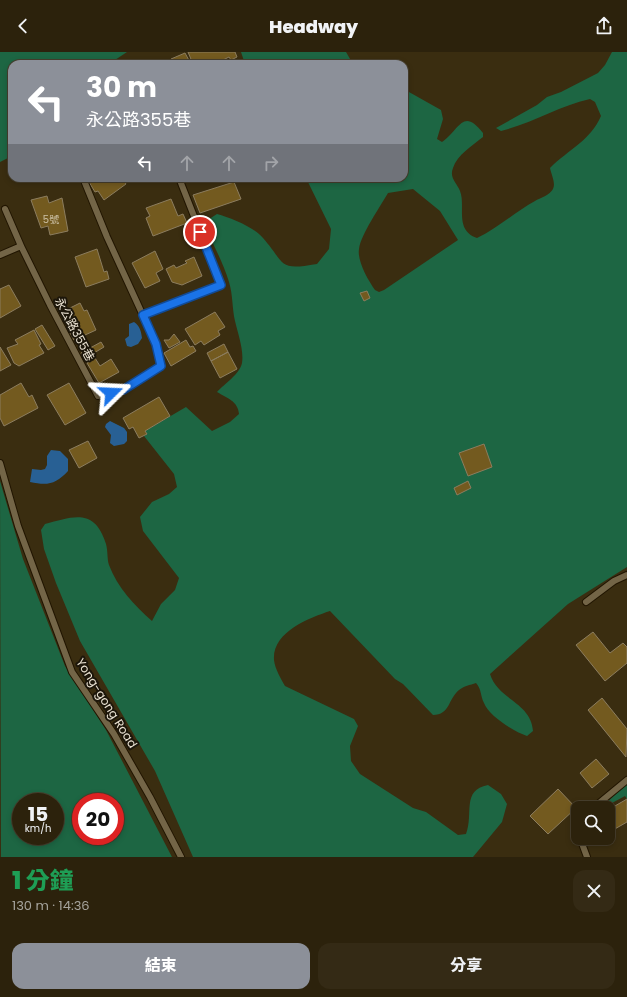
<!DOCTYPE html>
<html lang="zh-TW">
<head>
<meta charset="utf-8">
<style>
  body { margin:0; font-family:Poppins,"Noto Sans TC",sans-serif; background:#342a15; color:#f1f3f6; height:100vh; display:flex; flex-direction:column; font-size:15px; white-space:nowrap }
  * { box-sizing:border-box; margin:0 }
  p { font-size:13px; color:#a6a49d }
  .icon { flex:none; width:22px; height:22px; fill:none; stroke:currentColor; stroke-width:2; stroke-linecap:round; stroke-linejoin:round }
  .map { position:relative; height:805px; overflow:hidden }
  .side { display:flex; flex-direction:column; background:#2c220c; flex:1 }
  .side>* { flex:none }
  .hud { position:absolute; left:8px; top:8px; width:400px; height:122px; border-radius:12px; box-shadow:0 2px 6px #0003,0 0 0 1px #483f2d; background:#8c9099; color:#fff; overflow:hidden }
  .controls { position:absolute; left:571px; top:749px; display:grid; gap:8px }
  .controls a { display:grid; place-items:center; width:44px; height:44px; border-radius:8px; background:#2c220c; box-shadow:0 2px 6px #0003,0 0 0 1px #483f2d; font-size:20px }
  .speed { position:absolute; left:12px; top:741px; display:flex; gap:8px; font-size:20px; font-weight:700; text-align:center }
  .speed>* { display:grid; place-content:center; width:52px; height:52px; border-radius:50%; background:#2c220c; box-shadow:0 2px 6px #0003,0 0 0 1px #483f2d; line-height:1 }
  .speed small { font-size:10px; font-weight:400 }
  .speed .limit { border:6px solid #d22; background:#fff; color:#111 }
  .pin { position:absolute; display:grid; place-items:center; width:34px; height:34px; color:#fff; margin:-17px; border:2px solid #fff; border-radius:50%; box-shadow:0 1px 4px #0007 }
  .me { position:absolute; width:44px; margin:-22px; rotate:69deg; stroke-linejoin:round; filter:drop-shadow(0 0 3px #0008) }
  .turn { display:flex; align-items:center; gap:14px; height:84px; padding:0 12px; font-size:18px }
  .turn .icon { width:52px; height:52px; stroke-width:2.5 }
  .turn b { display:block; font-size:28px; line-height:34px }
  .lanes { display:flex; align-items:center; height:38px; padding:0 12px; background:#0003; justify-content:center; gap:20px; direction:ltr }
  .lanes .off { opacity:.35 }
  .round { display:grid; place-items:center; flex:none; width:42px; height:42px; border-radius:12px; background:#342a15 }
  .headline { display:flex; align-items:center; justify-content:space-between; height:68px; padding:0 12px }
  h1 { font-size:24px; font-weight:800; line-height:30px; color:#1e9e55 }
  .action { display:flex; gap:8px; margin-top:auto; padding:8px 12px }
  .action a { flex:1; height:46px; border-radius:12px; background:#8c9099; color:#fff; font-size:16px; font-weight:800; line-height:46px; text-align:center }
  .action a+a { background:#342a15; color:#f1f3f6 }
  header { display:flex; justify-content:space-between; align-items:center; height:52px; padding:0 12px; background:#2c220c; font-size:18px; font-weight:800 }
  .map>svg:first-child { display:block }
  .green { fill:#1d6643; fill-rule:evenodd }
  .water { fill:#286094 }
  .building { fill:#735a1f; stroke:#8c7d5f }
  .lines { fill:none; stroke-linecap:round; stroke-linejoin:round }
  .service-casing { stroke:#211500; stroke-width:8 }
  .service { stroke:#736547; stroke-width:6 }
  .route-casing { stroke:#114b97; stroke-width:10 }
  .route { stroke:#1a73e8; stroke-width:7 }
  .labels { text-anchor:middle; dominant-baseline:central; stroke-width:4; stroke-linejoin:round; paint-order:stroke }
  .number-label { font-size:10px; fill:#ccc0a5 }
  .street-label { font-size:12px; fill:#eae2d2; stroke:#1c160a }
</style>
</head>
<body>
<header><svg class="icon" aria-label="back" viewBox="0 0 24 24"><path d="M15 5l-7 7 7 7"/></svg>Headway<svg class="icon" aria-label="share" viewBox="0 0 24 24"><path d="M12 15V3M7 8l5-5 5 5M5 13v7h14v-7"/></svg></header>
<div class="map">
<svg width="627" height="805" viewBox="0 0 627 805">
  <rect width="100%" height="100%" fill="#3a2d10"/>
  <path class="green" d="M0,0H127L109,12H12V104L0,110Z
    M241,0H346L353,12H245Z
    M612,0H627V515L568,552L490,622C498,648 531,650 533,679L527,684C513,679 489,664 484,651C480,643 482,638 476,631C470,633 464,634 459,638C448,647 450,663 433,663L403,632L395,627L330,559C309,566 272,580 274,608C275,617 281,627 285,634L354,667L358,674L350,694L351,709L360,722L413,756L426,760L458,783L466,782C474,762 461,738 488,733L501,742L507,752L502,770L473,805H193L155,719L80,589L56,531L44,497L41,478L45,472C74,464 95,456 106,492C108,499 107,507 109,513C117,535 135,554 152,569L161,552L175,538L179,526L143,479L140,465L152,450L169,442L177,435L174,422L144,384L147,382L145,379L186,355L212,379L230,370L239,362C238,349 227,346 217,340C224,332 240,322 242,311C244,298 238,282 235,269C232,256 233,243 229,230C223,210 212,190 203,171L217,162C231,166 254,175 263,186C286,212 277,219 317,212L329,197L331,177L306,126H404V40H409L441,58L443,67L437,87L442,90C460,77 463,55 483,81V85C473,93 457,103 453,116C449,126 457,131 460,139C466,154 454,178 477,186C498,176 515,160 535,149C540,146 550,143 553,137C556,131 551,122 550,116C569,97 590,89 601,64L595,50L590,47C559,54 533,71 501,79L496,76L537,53L547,45L561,40L598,21L605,13ZM413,137L440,159L458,188L384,238L379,240L375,238C368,228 357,209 359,197C361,182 380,155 388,141Z
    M0,429L23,507L65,614L106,678L172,805H1ZM21,750H55V784H21ZM81,750H115V784H81Z
    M627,732V747L625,744L610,752H605Z"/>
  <path class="water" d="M134,270C140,274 141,279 142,286L138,292L131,295L127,294L125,287L129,284V272Z
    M110,369L124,376L127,380V389L124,392L114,394L110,391L111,383L105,375L106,372Z
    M51,398L60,399L68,407V419C56,432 48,434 30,430L32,417L41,418L45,417L47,413V404Z"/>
  <path class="building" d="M188,0H235L237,5L231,8L229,5L219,10L220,12H193Z
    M185,1L191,12H174L171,7Z
    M95,126H122L126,132L104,148L98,139L95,140L89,130Z
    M234,130L241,147L200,161L193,143Z
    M47,144L49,151L62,146L68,179L50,183L48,174L41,176L31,148Z
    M171,147L178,164L183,162L187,171L153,184L146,166L150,164L146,156Z
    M97,197L104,220L107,219L109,227L86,235L75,205Z
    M155,199L163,217L156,221L160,229L145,236L132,211Z
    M194,205L202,224L182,233L172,230L166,217L174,213L176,216L187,211L185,209Z
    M9,233L21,254L0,266V237Z
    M367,239L370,246L364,249L360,241Z
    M80,251L84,259L87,258L96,278L74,288L70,281L73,279L64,259Z
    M215,260L225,275L218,279L220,283L204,293L201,289L195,293L185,277Z
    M42,273L55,294L48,298L35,277Z
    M34,278L41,292L39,293L44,301L19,314L14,311L7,296L18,292L15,288Z
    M174,282L180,290L169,296L164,288H169Z
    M186,288L190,295L193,294L196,299L171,314L164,301Z
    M101,290L104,295L84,307L81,301Z
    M224,292L228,300L211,309L207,301Z
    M0,295L11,313L0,319Z
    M228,300L237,317L220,326L211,309Z
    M95,306L100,314L111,307L119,320L99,331L87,311Z
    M21,331L29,345L32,343L38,356L4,374L0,366V343Z
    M69,331L86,361L65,373L47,343Z
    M159,345L170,364L145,379L147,382L139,386L133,375L129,377L123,366Z
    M88,389L97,406L79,416L69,398Z
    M484,392L492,415L468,424L459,401Z
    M468,429L471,436L457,443L454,436Z
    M593,580L610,601L623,591L627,595V611L605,629L576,593Z
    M602,646L627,677L626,705L588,658Z
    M596,707L609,722L592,736L580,721Z
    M558,737L576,756L548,782L530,764Z
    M627,747V770L613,778L608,769V758Z"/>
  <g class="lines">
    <defs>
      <path id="service" d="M5,157L21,194
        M0,203L21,194L50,253L98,344L123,338L161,314L156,292L107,185L83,126
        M143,263L221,233L179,126
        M0,411L18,474L72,620L114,682L150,745L181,805
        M586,550L614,529L627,523
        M593,756L627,728
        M580,786L587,805"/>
    </defs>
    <use href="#service" class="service-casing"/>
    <use href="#service" class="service"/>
  </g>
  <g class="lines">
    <defs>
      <path id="route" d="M111,341L123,338L161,314L156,292L143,263L221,233L200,180"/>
    </defs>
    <use href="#route" class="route-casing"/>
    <use href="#route" class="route"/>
  </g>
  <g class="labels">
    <g class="number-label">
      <text x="51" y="167">5號</text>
    </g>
    <g class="street-label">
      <text transform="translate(75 277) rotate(62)">永公路355巷</text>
      <text transform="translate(107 651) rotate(58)">Yong-gong Road</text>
    </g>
  </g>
</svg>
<div class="controls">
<a><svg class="icon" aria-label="search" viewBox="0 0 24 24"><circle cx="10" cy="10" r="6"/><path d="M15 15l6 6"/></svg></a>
</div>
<div class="speed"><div>15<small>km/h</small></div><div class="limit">20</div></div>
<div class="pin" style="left:200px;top:180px;background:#d93025"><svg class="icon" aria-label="arrive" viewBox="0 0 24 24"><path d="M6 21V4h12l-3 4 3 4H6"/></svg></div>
<svg class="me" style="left:111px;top:341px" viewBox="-20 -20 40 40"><path d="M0-17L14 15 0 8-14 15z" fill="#1a73e8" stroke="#fff" stroke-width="4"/></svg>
<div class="hud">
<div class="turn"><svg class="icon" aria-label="left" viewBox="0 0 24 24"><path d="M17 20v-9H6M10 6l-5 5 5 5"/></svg><div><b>30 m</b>永公路355巷</div></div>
<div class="lanes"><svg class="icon" aria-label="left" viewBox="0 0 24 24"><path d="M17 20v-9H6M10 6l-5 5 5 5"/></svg><svg class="icon off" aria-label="ahead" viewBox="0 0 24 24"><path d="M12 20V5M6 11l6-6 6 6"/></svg><svg class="icon off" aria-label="ahead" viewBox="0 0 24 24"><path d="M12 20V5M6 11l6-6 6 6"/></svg><svg class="icon off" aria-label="right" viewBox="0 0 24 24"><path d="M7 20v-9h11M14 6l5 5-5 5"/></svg></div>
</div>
</div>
<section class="side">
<div class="headline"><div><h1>1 分鐘</h1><p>130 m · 14:36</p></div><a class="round"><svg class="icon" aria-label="close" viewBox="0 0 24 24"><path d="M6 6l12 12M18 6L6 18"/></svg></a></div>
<div class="action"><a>結束</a><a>分享</a></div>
</section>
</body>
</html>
